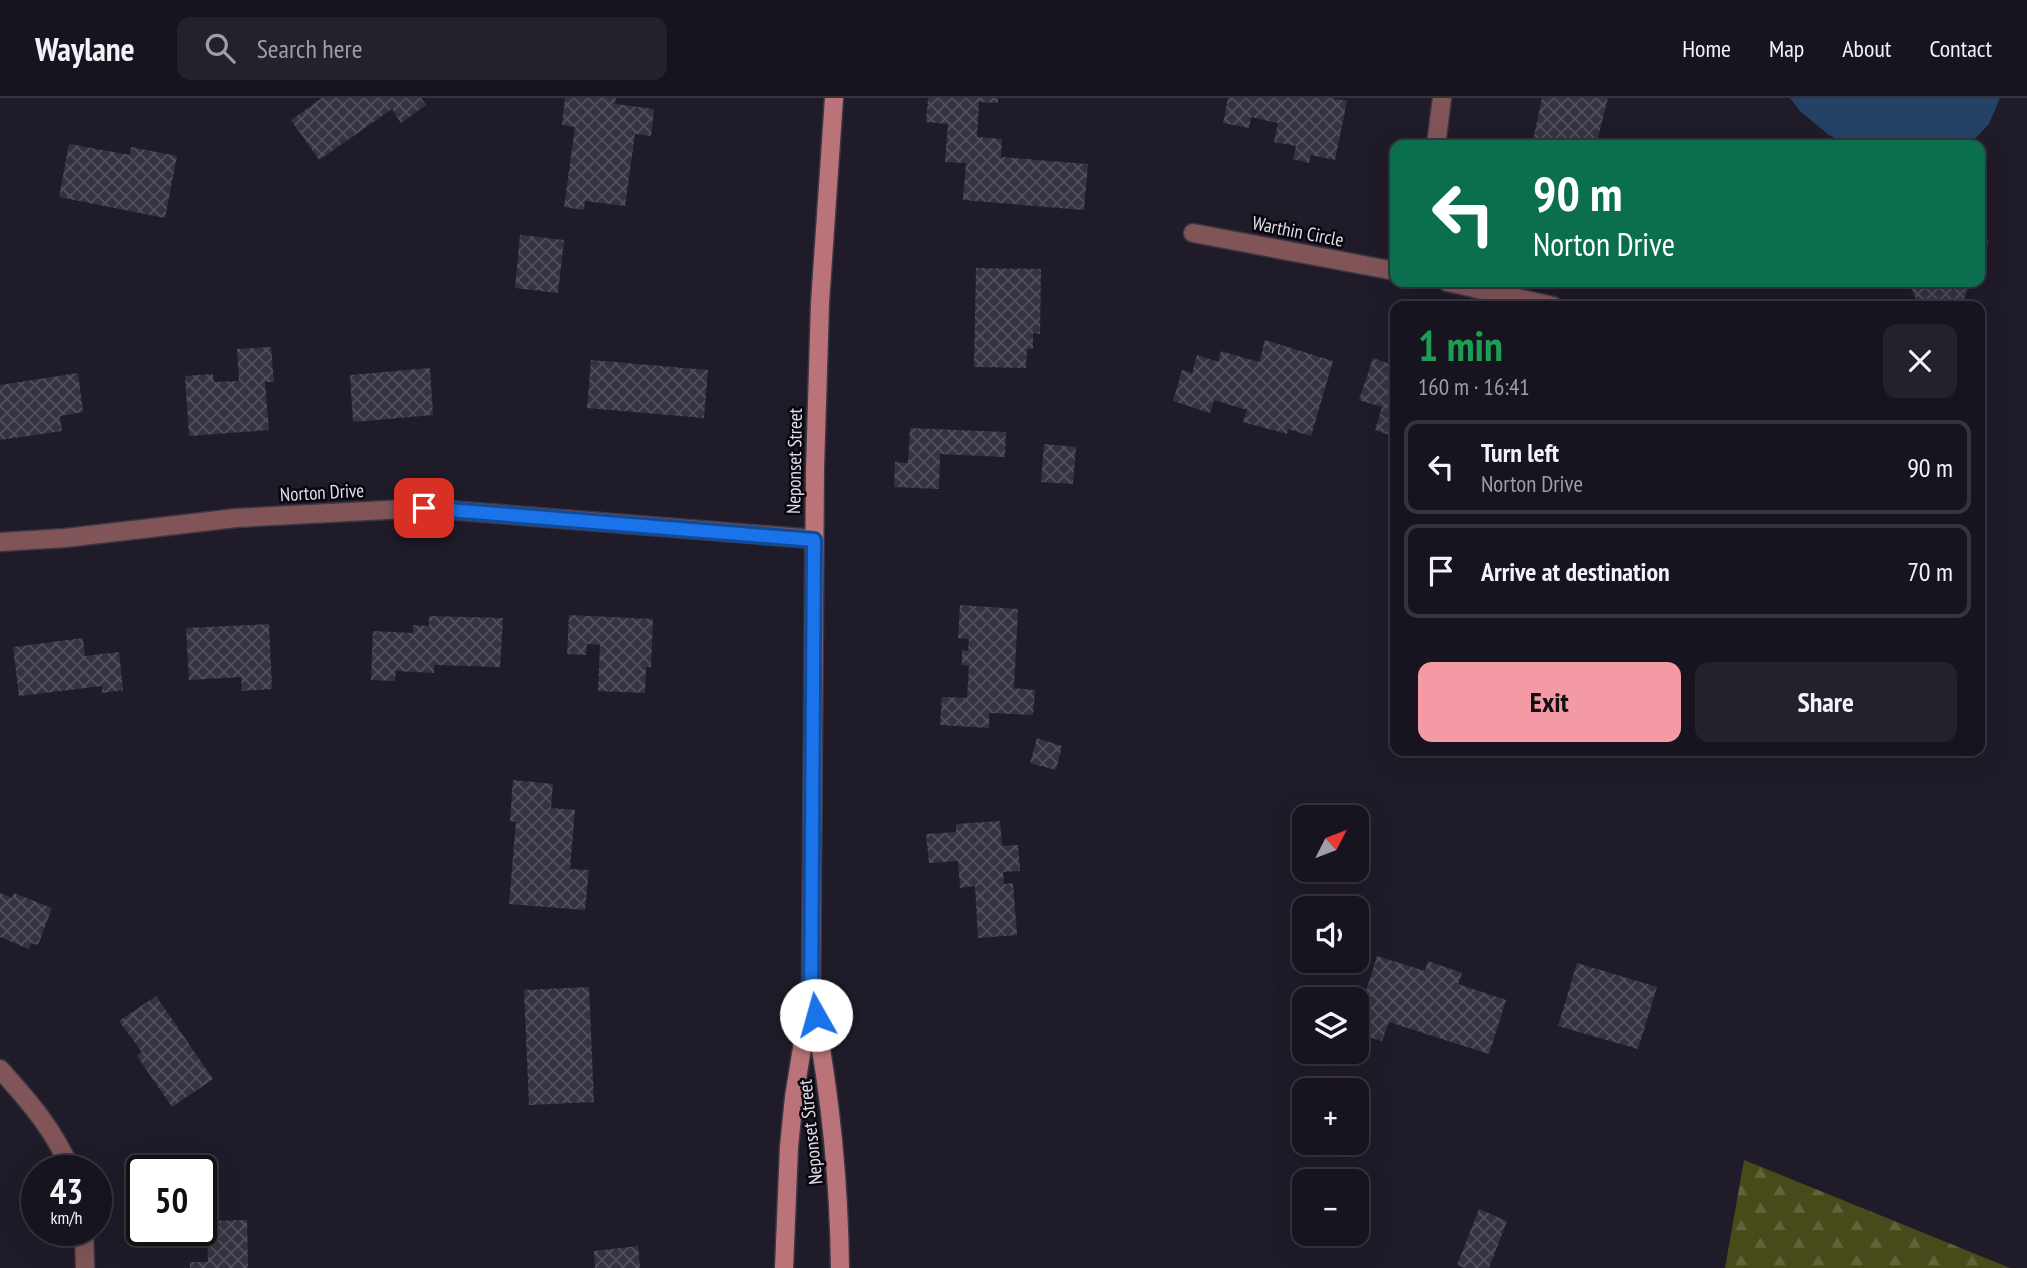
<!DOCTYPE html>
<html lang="en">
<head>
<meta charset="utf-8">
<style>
  body { margin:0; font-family:"PT Sans Narrow",sans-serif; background:#25212c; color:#f1f3f6; height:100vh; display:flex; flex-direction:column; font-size:26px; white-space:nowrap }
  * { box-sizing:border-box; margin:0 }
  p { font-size:23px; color:#9f9ea4 }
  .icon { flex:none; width:38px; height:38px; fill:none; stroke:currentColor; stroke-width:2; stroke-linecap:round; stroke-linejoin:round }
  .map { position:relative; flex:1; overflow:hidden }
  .panel { position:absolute; left:1390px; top:203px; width:595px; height:455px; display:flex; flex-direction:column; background:#18141f; border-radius:14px; box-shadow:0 7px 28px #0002,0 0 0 2px #36333d }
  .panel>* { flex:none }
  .guide { position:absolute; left:1390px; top:42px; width:595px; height:147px; border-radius:14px; box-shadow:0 7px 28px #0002,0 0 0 2px #36333d; background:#0b6e4f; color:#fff; overflow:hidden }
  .needle { width:46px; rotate:48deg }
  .tools { position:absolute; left:1292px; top:707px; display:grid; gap:14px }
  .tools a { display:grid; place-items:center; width:77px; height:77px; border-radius:14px; background:#18141f; box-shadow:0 7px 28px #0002,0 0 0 2px #36333d; font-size:35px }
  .speed { position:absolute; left:21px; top:1057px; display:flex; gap:14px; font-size:35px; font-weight:700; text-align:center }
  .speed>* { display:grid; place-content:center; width:91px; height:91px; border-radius:50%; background:#18141f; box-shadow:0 7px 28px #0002,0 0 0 2px #36333d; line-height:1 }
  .speed small { font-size:18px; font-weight:400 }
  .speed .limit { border:4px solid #111; border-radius:10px; background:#fff; color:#111 }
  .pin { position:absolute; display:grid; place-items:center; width:60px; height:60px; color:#fff; margin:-30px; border-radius:14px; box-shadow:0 4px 10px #0006 }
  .me { position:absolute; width:77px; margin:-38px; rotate:353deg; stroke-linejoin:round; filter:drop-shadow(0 0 5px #0008) }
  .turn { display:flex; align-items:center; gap:24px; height:147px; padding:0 28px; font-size:32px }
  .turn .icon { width:91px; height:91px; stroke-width:2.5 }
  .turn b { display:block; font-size:49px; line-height:60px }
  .round { display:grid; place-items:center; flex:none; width:74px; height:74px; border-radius:14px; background:#25212c }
  .headline { display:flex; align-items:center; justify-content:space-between; height:119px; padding:0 28px }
  h1 { font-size:42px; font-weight:700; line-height:52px; color:#1e9e55 }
  .button { display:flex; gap:14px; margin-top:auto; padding:14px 28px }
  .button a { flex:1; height:80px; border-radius:14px; background:#f49aa5; color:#111; font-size:28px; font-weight:700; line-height:80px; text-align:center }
  .button a+a { background:#25212c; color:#f1f3f6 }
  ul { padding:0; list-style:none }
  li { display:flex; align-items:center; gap:21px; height:94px; margin:0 14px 10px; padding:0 14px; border:4px solid #36333d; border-radius:14px }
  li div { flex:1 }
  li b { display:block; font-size:26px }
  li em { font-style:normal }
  header { display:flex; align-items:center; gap:42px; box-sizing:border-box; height:98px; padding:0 35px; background:#18141f; border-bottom:2px solid #36333d }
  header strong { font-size:33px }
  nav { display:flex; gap:38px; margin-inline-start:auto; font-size:24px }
  .search { width:490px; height:63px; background:#25212c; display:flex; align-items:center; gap:18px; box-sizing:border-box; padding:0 24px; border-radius:14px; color:#9f9ea4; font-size:26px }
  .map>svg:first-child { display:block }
  .forest { fill:url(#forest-firs) }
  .water { fill:#244265 }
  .building { fill:url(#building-cross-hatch) }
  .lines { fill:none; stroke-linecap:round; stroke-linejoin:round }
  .minor-casing { stroke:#3b3644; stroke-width:21 }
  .secondary-casing { stroke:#3b3644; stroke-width:21 }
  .minor { stroke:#815558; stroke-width:18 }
  .secondary { stroke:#b97379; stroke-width:18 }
  .route-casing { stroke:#114b97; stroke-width:18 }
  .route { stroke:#1a73e8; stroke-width:12 }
  .labels { text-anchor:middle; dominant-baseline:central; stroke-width:5; stroke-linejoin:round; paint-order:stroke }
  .street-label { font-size:19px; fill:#e0dde7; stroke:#09070d }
</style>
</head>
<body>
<header>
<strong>Waylane</strong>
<div class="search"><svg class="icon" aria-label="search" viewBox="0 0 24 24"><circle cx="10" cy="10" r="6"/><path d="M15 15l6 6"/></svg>Search here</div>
<nav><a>Home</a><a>Map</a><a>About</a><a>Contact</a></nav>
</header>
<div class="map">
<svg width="2027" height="1170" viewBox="0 0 2027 1170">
  <defs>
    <pattern id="forest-firs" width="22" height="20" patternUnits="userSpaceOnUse" patternTransform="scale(1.75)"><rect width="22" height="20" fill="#464b19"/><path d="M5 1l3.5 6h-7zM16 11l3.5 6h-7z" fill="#60643a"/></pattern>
    <pattern id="building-cross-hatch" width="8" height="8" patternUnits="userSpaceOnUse" patternTransform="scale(1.75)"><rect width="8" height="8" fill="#333343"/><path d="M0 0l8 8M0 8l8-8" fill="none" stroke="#50505e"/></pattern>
  </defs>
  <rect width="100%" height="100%" fill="#201b29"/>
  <path class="forest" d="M1744,1062L2010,1170H1725Z"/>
  <path class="water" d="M1790,0H2000L1989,26L1969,47H1849L1829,37L1800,13Z"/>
  <path class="building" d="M322,0H421L426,7L401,25L392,11L319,62L291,22Z
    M565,0H616L615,6L654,11L651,38L635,36L625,108L585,103L584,112L564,109L575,29L562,27Z
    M928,0H998V5L979,4L977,39L1002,41L1001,59L1088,66L1084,112L963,102L966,65L945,64L948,26L926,24Z
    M1228,0H1332L1347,3L1335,62L1311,57L1309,65L1293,61L1296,48L1274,44L1278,25L1251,19L1249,30L1223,25Z
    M1542,0H1608L1596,47H1532Z
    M69,46L130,57L131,49L177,58L165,120L59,99Z
    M520,137L564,142L558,195L515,190Z
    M1979,139L1989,143L1979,165Z
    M976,170L1041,171L1040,236L1033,235V251H1027L1026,270L974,269Z
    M1908,184H1971L1962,206L1954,208H1919Z
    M1265,242L1333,263L1311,338L1288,331L1287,336L1243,324L1247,312L1214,302L1210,315L1173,303L1182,272L1192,275L1197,257L1218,264L1221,253L1259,264Z
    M271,249L274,284H265L269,332L189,338L185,278L213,276L214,284L239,283L237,251Z
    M1373,260L1395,268V339L1375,332L1382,309L1359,302Z
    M591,262L708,272L704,320L587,310Z
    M430,270L433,317L353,324L350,277Z
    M78,275L83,314L60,318L62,333L0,342V287Z
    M910,330L1006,334L1005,359L940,356L939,391L894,389L895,364L908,365Z
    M1044,346L1076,349L1073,386L1041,384Z
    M960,507L1018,511L1014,590L1035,592L1033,617L989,615V630L940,627L942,599L967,600L969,568L962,567V552L968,553L969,541L958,540Z
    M569,517L653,521L651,569H646L645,595L598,593L600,547L587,546L586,557L567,556Z
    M429,518L503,520L500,569L434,567V575L396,573L395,583L371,582L373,533L413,535V527L429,528Z
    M269,526L272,591L242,593L241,579L189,582L186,530Z
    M83,540L85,558L119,554L123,592L102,595V588L19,598L13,549Z
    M1037,640L1062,648L1056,672L1030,665Z
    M513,682L553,686L551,710L575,712L570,771L589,772L585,812L509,806L516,724L510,723Z
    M1000,723L1002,748L1018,747L1020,773L1003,774L1004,786L1013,785L1017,837L978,840L975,788L960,790L958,763L929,765L926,736L956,734V726Z
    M0,795L12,800L14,795L52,810L38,847L31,845L29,851L0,839Z
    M1377,858L1425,873L1428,863L1462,875L1458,886L1506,902L1489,956L1389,924L1382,943L1356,935V905L1362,906Z
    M1577,865L1657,889L1638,951L1558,928Z
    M589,889L594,1004L529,1007L524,892Z
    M156,898L213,981L172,1009L137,958L142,954L119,923Z
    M1479,1111L1507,1123L1489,1170H1465L1457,1167Z
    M247,1122L248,1170H190V1164H208L207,1123Z
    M638,1148L640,1170H595L594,1153Z"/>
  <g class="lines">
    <defs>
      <path id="minor" d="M1436,47L1442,0
        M1193,135L1395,173
        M1447,184L1553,208
        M0,444L65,440L236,420L424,410L814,441
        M0,971C28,1002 56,1034 71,1073
        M84,1132L85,1170"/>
      <path id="secondary" d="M813,906C830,993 839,1081 840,1170
        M784,1170L789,1049L794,999L811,895L815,371L820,205L834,0"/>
    </defs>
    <use href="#minor" class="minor-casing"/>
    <use href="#secondary" class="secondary-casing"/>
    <use href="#minor" class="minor"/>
    <use href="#secondary" class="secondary"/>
  </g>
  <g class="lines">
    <defs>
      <path id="route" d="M424,410L814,442L811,895L816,917"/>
    </defs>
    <use href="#route" class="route-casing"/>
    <use href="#route" class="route"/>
  </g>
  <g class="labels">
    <g class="street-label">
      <text transform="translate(1298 133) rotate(11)">Warthin Circle</text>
      <text transform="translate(794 363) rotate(-89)">Neponset Street</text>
      <text transform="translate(322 394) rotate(-3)">Norton Drive</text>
      <text transform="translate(810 1034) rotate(-96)">Neponset Street</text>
    </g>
  </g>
</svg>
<div class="tools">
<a><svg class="needle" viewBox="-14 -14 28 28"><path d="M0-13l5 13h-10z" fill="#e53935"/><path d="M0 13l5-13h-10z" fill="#9f9ea4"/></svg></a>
<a><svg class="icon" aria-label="sound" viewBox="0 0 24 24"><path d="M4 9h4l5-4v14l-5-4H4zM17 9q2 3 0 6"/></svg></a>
<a><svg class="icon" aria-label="layers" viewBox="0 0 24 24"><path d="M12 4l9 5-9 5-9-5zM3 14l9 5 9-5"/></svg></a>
<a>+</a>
<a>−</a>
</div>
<div class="speed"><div>43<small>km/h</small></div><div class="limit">50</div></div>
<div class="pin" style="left:424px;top:410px;background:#d93025"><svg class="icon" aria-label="arrive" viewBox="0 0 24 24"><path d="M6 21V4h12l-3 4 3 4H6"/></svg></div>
<svg class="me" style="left:816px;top:917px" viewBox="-20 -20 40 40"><circle r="19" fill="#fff"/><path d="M0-13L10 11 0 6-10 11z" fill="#1a73e8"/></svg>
<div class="guide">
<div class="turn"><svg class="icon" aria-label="left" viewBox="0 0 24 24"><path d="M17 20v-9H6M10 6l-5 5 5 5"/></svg><div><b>90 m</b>Norton Drive</div></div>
</div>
<section class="panel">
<div class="headline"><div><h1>1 min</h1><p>160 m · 16:41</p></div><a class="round"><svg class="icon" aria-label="close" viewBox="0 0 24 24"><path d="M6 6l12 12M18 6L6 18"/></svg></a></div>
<ul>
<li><svg class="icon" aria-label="left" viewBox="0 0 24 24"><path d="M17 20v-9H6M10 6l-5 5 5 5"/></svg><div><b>Turn left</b><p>Norton Drive</p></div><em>90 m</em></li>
<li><svg class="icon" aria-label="arrive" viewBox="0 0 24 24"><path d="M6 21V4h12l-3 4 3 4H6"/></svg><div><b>Arrive at destination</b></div><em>70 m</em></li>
</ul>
<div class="button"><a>Exit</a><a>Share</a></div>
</section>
</div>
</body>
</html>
